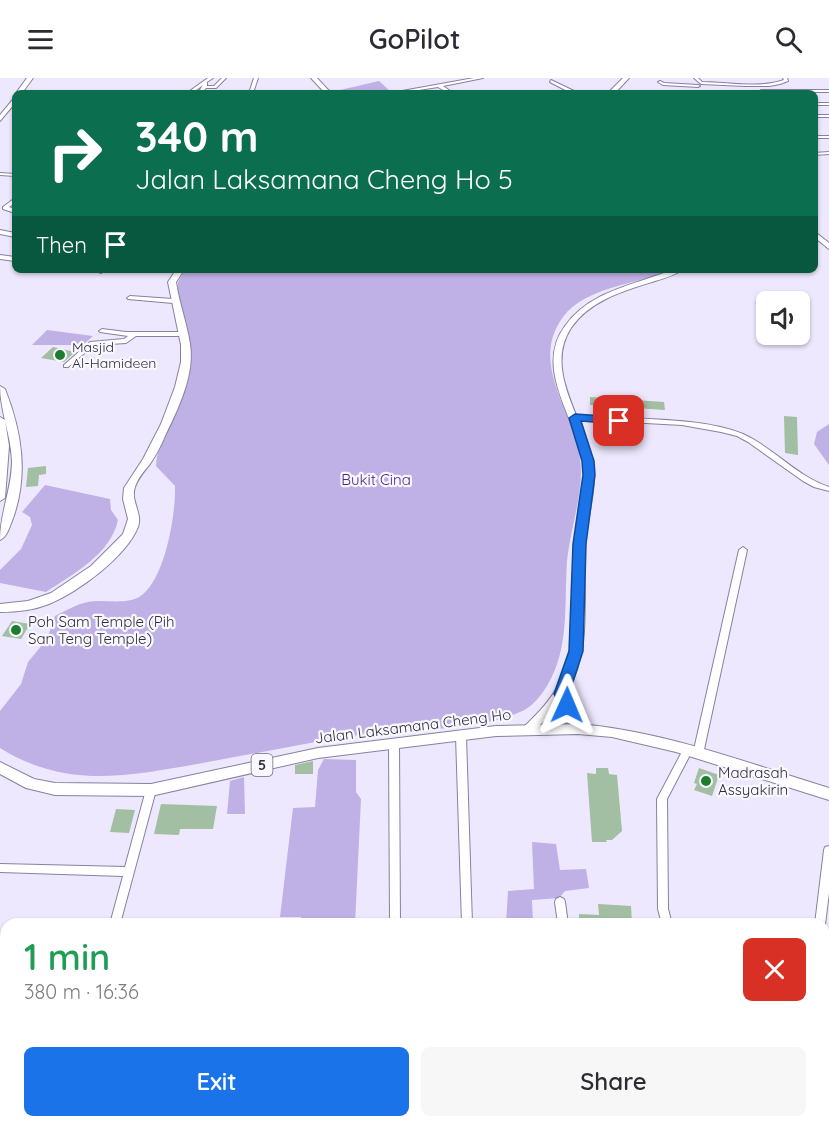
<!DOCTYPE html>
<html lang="en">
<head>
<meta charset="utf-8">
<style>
  body { margin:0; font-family:Quicksand,sans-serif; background:#f7f7f7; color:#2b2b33; height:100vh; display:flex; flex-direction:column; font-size:22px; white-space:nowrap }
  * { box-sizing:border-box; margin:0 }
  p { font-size:20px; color:#7c7c81 }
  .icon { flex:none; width:33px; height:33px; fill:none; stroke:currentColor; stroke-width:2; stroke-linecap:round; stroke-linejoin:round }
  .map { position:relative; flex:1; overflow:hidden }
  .details { position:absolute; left:0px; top:840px; width:830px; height:210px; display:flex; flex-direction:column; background:#fff; border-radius:18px 18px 0 0; box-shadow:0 2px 4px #0004 }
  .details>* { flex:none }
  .hud { position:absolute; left:12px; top:12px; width:806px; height:183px; border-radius:9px; box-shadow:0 2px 4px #0004; background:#0b6e4f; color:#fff; overflow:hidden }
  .controls { position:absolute; left:756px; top:213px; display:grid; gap:12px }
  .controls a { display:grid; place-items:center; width:54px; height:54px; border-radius:9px; background:#fff; box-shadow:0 2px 4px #0004; font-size:30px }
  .pin { position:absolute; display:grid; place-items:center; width:51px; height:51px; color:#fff; margin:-26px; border-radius:12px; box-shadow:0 3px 9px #0006 }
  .me { position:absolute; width:66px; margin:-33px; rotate:1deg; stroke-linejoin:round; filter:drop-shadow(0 0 4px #0008) }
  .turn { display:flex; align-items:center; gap:21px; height:126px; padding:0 24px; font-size:27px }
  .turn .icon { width:78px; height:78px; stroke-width:2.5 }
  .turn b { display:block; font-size:42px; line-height:51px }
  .then { display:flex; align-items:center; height:57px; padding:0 24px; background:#0003; gap:12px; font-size:22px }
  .round { display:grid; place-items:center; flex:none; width:63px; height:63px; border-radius:9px; background:#f7f7f7 }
  .headline { display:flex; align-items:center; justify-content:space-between; height:102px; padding:0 24px }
  h1 { font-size:36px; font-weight:600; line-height:45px; color:#1e9e55 }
  .button { display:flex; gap:12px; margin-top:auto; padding:12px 24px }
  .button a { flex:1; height:69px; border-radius:9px; background:#1a73e8; color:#fff; font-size:24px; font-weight:600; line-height:69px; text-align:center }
  .button a+a { background:#f7f7f7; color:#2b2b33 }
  header { display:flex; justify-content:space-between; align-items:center; height:78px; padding:0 24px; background:#fff; font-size:27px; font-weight:600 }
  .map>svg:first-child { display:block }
  .green { fill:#bfb1e6 }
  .building { fill:#a2bea3 }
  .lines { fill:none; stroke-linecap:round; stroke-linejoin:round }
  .minor-casing { stroke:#8880a0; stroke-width:2 }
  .tertiary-casing { stroke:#8880a0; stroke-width:2 }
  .secondary-casing { stroke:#8880a0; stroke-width:2 }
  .primary-casing { stroke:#8880a0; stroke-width:2 }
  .minor { fill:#fff; fill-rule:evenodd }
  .tertiary { fill:#fff; fill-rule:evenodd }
  .secondary { fill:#fff; fill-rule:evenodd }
  .primary { fill:#fff; fill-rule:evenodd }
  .route { fill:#1a73e8; stroke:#114b97; stroke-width:1.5 }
  .poi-dot { fill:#1d7d2f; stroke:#f9f8ff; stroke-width:2 }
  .labels { text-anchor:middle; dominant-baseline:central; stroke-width:4.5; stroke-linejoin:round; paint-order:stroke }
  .far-poi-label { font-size:14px; fill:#312e3b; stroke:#f9f8ff; text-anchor:start }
  .shield { fill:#f9f8ff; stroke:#6d6b76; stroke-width:1.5 }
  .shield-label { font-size:14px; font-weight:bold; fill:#312e3b }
  .park-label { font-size:15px; fill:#4b2684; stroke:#f9f8ff }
  .poi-label { font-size:15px; fill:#312e3b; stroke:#f9f8ff; text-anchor:start }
  .street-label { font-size:15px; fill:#312e3b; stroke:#f9f8ff }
</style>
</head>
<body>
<header><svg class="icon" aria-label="menu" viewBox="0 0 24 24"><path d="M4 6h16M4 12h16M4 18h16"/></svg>GoPilot<svg class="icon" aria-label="search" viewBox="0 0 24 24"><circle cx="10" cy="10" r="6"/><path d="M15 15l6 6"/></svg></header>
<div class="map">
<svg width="829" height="1050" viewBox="0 0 829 1050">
  <rect width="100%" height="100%" fill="#ede8fe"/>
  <path class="green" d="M379,3L390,13L339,15L336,13Z
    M185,192H670C637,207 586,208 563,239C526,289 581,340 581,393C581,423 570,453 567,483C564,526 570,570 547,608C541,618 531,630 520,634C479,653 412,651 366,656C310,664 254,676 197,686C162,692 127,699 91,698C57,696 29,688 0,670V633L21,606L28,584L47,561L55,538C65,533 77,526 88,524C103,521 125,527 139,519C165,504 176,435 175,408L156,388C158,351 187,321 191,283C193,258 182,235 178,211V204Z
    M47,252L93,258L83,267H32Z
    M829,346V387L814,366L817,354Z
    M45,407L110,421L111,432L118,442C111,476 73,496 46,514L0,505V492L21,471L32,447L30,439L22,434Z
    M324,681L356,682V714L361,721L355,846H301V839H280L293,730L315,729L318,692Z
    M244,699L245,736H227L230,703Z
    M532,764L556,766L560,792L586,791L589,810L565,813L559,820L532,822L533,846H506L508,813L534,811Z"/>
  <path class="building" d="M53,269L75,274L64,284L41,280Z
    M590,319L664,324L665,332L590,327Z
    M784,338L797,339L798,377L785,375Z
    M46,388V396L39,397L38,408L26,409L28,390Z
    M12,543L30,546L21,561L2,558Z
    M313,683V696H295V687Z
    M596,690H608L609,696L617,697L622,753L612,762H606L607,764H592L587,695L596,696Z
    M699,690L719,697L712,718L694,712L697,706L694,705Z
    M161,726L217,728L213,751H180L179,757L154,756Z
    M116,731L135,732L129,755L110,754Z
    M598,826L631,828L632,846H579V836L599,837Z"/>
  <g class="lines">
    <defs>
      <path id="minor" d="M208,0H213L207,4V8H214L222,0H226L216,10H206L202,15H198L203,7L192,15H187Z
        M254,0H258L253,15H249Z
        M474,0H483L443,8L453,15H448L438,9L400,15H391Z
        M694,0H698L702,4C728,4 758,11 784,2L783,0H787L788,3L780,6L769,8H745L701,6Z
        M551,2L576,14V15H571L550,4Z
        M660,3L664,5L698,7L700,8L698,9L663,7L658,4Z
        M761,12H829V14H759Z
        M814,25H829V27H814Z
        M814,37H829V39H814Z
        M814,58H829V60H814Z
        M829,74V76L814,77V75Z
        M0,95L15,96V98L0,97Z
        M15,120V125L9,129L15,131V135L3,131V129Z
        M0,152L15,155V159L0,156Z
        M0,177L15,179V183L0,181Z
        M93,192H103L104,193L101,195Z
        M130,218L173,221L176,223L173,225L128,221L127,220Z
        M102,251L126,254H182L185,256L182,258H136L126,265L94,267L68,289H64V287L90,264L124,261L128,258L100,254L99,253Z
        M575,338C613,340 652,340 690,344C708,346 726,349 743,356C774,370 796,398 829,409V413L814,409L803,403L748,364L737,358L721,354L682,347L573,341V339Z
        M743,469L747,472L703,676L701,679L698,680L695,679L693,676L739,472Z
        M461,654L464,655L466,658L472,846H462L456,658L458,655Z
        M394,661L397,662L399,665L400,846H390L389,665L391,662Z
        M687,669L690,670L692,673L667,721L668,831L672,846H662L658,831L657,721L684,670Z
        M151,708L154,709L156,712L120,846H110L123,798L0,794V786L125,789L146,712L148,709Z
        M829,768V815L825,846L824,850V846H815L824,772L825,769Z
        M560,819L564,821L565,824L568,846H558L555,824L556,821Z
        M0,864L6,865V875L0,874Z
        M824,910L829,912V922L824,920Z
        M6,915V925L0,926V916Z
        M121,1044H134L132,1050H119Z
        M218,1044H231L229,1050H216Z
        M310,1044H322L320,1050H308Z
        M369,1044H399L403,1046L405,1050H375L371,1048Z
        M465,1044H477V1050H465Z
        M587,1044H599L600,1050H588Z
        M692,1044H704V1050H692Z
        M749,1044H761L762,1050H750Z"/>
      <path id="tertiary" d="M311,0H317L331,15H325Z
        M814,153L829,165V171L814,159Z
        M672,192H682C673,198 662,201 652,204C623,213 589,223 571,250C543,293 585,342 593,385C597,412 587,439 585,466C582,515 593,570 567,614L577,635L592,651L590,654C575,658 566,635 560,624L554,633L533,654L529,656L525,654L523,651L525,648C538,635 551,622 559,606C580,563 572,513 575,467C577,440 588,413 584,386C577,342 533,291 565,248C590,213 634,207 672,192Z"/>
      <path id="secondary" d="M623,0H629L615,15H608Z
        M176,192H184L176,204C179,225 187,245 190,266C195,297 178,331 165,358C161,368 156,377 150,386C144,393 138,400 135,409C130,423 143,435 138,449C126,479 78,514 49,526C34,532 17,534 0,534V526L28,523L51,515L91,488L123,456L128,441L123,421L124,410L143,381L161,346L175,309L181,284V267L168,204Z"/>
      <path id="primary" d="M27,0H33L22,15H16Z
        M15,19V25L0,43V37Z
        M0,308L5,311C22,354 29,398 12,443C9,450 7,459 0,462C0,435 12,410 12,383C11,357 0,333 0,308Z
        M0,339L5,342L9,368L5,420L0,423Z
        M578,646C664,653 747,685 829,710V722L676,674L612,659L578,656L496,658L318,680L151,718L55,717L26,710L0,696V684L34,701L55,705L151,706L318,670L496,648Z"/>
    </defs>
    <use href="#minor" class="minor-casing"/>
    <use href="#tertiary" class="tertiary-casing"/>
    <use href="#secondary" class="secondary-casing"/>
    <use href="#primary" class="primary-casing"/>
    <use href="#minor" class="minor"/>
    <use href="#tertiary" class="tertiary"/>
    <use href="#secondary" class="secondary"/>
    <use href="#primary" class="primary"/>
  </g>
  <path class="route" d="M575,336L619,339L625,343L619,346L581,343L594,383L595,397L586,466L583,573L569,616L575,627L567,633L562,631L554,616L569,573L573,466L583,397L582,383L569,340Z"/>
  <g class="poi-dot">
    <circle cx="60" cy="277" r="6"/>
    <circle cx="16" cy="552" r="6"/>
    <circle cx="706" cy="703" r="6"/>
  </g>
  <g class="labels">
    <g class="far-poi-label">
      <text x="72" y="269">Masjid<tspan x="72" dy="16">Al-Hamideen</tspan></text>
    </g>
    <rect class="shield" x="251.5" y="676" width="21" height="22" rx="4.5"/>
    <g class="shield-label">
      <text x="262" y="687">5</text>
    </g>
    <g class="park-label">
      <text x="376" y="401">Bukit Cina</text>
    </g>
    <g class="poi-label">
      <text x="28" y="543">Poh Sam Temple (Pih<tspan x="28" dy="17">San Teng Temple)</tspan></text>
      <text x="718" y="694">Madrasah<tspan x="718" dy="17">Assyakirin</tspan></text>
    </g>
    <g class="street-label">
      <text transform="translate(413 648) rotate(-7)">Jalan Laksamana Cheng Ho</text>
    </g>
  </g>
</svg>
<div class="controls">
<a><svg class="icon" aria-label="sound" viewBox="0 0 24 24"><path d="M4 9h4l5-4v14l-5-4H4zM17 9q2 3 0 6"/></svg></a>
</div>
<div class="pin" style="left:619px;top:343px;background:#d93025"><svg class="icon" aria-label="arrive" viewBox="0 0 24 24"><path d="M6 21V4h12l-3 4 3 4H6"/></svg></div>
<svg class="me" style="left:567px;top:627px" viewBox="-20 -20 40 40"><path d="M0-17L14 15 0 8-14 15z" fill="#1a73e8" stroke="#fff" stroke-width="4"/></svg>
<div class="hud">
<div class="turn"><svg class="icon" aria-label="right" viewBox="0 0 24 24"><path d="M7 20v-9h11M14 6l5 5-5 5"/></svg><div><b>340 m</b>Jalan Laksamana Cheng Ho 5</div></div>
<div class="then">Then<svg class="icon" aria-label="arrive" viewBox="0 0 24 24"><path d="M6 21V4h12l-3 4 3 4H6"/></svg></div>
</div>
<section class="details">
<div class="headline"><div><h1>1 min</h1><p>380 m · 16:36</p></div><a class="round" style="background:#d93025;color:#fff"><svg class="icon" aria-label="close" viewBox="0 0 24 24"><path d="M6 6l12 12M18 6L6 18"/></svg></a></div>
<div class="button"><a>Exit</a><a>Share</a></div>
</section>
</div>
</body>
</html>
